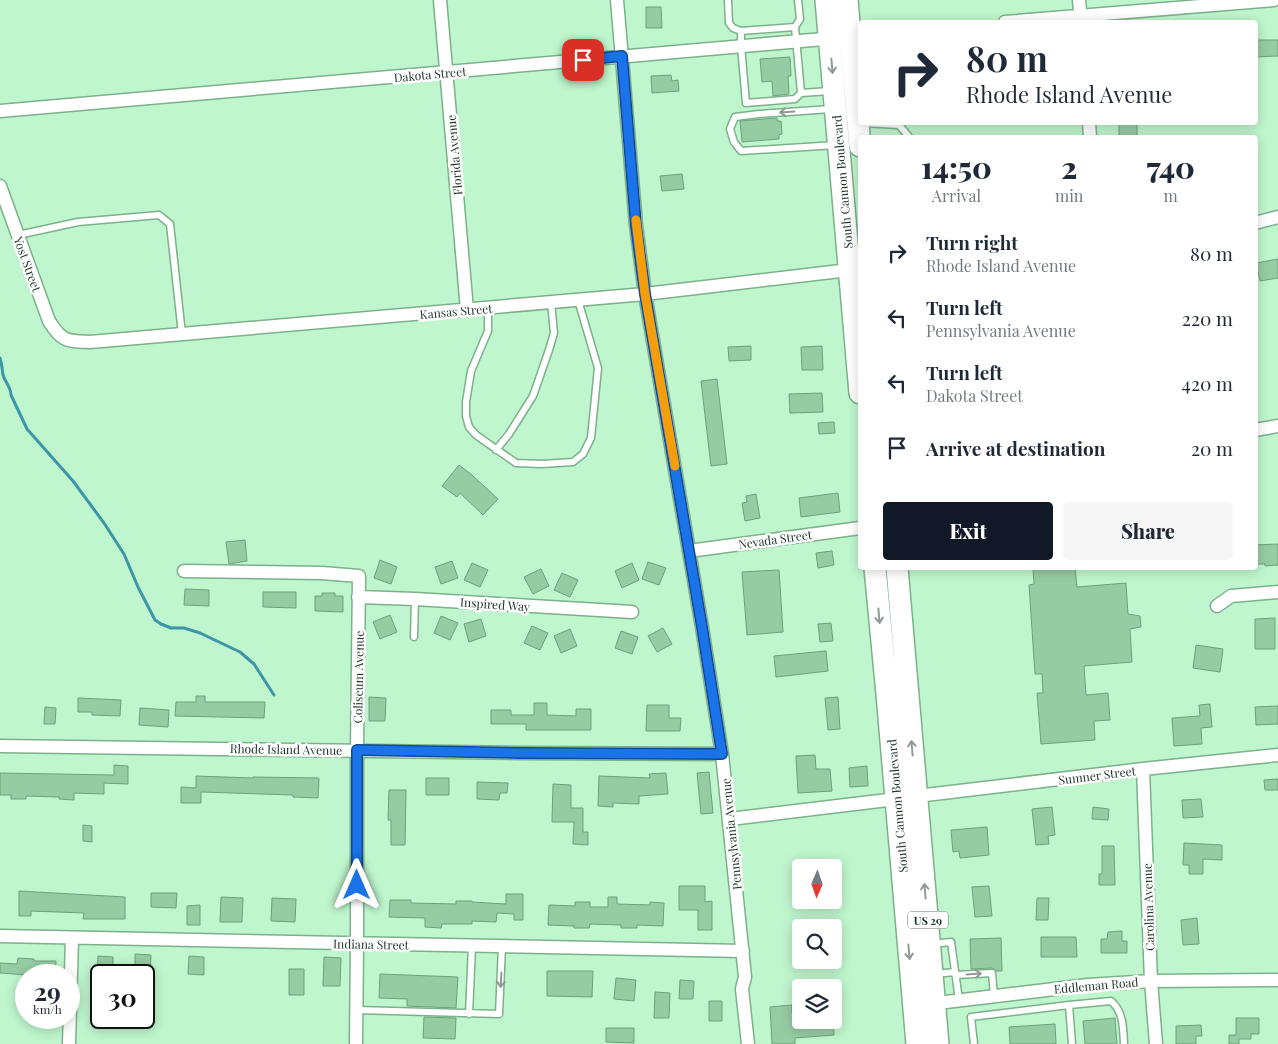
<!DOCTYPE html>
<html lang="en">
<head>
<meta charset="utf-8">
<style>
  body { margin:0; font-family:"Playfair Display",serif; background:#f6f6f7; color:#1f2937; height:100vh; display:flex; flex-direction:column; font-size:19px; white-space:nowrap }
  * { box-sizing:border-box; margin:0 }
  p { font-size:16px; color:#747a83 }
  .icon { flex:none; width:28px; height:28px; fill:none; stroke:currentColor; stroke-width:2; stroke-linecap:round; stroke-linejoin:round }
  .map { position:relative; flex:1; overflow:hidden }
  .sheet { position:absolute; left:858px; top:135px; width:400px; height:435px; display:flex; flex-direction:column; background:#fff; border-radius:5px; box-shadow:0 2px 12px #0003 }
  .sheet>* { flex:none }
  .guide { position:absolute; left:858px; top:20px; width:400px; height:105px; border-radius:5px; box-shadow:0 2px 12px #0003; background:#fff; color:#1f2937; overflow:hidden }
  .needle { width:32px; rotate:182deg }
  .buttons { position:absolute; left:792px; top:859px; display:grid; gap:10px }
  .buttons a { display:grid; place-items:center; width:50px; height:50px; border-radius:5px; background:#fff; box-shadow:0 2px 12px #0003; font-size:25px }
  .speed { position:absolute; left:15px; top:964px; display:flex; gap:10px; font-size:25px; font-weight:700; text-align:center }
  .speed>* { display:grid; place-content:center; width:65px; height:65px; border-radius:50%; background:#fff; box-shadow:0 2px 12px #0003; line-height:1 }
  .speed small { font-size:12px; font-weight:400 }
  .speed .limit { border:2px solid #111; border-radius:8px; background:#fff; color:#111 }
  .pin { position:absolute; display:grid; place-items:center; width:42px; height:42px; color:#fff; margin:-21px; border-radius:10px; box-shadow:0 2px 8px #0006 }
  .me { position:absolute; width:55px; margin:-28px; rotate:0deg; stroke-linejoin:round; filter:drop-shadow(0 0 4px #0008) }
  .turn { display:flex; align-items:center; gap:18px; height:105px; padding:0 25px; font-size:22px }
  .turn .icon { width:65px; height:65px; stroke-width:2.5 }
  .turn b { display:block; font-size:35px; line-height:42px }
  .eta { display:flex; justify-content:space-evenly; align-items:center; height:85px; text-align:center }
  .eta b { font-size:30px; font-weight:800; line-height:35px }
  .button { display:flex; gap:10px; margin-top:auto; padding:10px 25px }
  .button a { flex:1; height:58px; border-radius:5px; background:#111827; color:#fff; font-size:20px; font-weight:800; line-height:58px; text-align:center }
  .button a+a { background:#f6f6f7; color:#1f2937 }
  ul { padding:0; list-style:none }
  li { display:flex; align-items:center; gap:15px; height:65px; padding:0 25px }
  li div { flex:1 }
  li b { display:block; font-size:19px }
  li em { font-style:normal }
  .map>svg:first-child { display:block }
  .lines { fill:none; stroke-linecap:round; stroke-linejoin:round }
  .stream { stroke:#3c96a7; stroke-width:3 }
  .building { fill:#96cca4; stroke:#6ca17b }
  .lane-casing { stroke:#7cb18a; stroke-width:9 }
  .street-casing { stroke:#7cb18a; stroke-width:15 }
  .primary-casing { stroke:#7cb18a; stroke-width:24 }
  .lane { stroke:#fff; stroke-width:6 }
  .street { stroke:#fff; stroke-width:12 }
  .primary { stroke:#fff; stroke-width:21 }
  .oneway { stroke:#909b94 }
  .route-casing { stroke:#114b97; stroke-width:12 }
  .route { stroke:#1a73e8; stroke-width:9 }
  .slow { stroke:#f59e0b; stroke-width:9 }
  .labels { text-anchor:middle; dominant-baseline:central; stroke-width:5; stroke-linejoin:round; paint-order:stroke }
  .shield { fill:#fff; stroke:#647368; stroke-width:1 }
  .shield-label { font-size:11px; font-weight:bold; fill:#213728 }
  .street-label { font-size:12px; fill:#213728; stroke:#fff }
</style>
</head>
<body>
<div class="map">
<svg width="1278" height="1044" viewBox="0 0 1278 1044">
  <rect width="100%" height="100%" fill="#bff6cd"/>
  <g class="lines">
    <path class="stream" d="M0,358C2,364 2,369 3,375C5,382 11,387 11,395L27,429L73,481L104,523L124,554L138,587L155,620L161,624L171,628H184L200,633L240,652L254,664L274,695"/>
  </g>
  <path class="building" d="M646,7H661L662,28H646Z
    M1255,40H1278V56L1255,57Z
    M790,57L791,76H788L789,94L773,96L772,81L762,82L760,59Z
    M671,75L672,81L678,80L679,91L652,93L651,76Z
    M777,118V121H781L782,134L779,135V139L742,142L740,121Z
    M1119,122H1137V138H1119Z
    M682,174L684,189L662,191L660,176Z
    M1278,259V278L1260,281L1256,263Z
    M751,346V360L729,361L728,347Z
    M822,346L823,370H802L801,347Z
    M717,379L727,464L711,466L701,381Z
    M822,393L823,412L790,413L789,394Z
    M834,422L835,433L819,434L818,423Z
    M459,465L472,475L498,499L483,515L460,493L457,497L442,486Z
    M838,493L840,512L801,517L799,498Z
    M756,494L760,518L745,521L742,503L747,502L746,496Z
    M245,540L247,561L229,564L226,542Z
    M1278,544V565L1265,566V564H1255V545Z
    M832,551L834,565L818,568L816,553Z
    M380,560L397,567L391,584L374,578Z
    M452,561L458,578L441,584L435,567Z
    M648,562L666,568L659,585L642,579Z
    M472,563L488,570L480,587L464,580Z
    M632,563L639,580L622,588L615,571Z
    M1033,568H1075L1077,587L1126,583L1128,614L1140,616L1141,627L1130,629L1132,662L1084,666L1086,695L1108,693L1110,720L1094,721L1095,740L1041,744L1037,693H1043L1042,674H1035L1029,585L1034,584Z
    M541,569L549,586L533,594L524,577Z
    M779,570L783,632L747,635L742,572Z
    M562,573L578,580L570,597L554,590Z
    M185,589L209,590V606L184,605Z
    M263,592H296V608L263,607Z
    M322,593H335V596H343V612L315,611V596H322Z
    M390,615L397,632L380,639L373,622Z
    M441,616L458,623L450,640L434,633Z
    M1275,618V649H1255V619Z
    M481,619L486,636L469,642L464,624Z
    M831,623L833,641L820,642L818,624Z
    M532,626L548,633L540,650L524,643Z
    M663,628L672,644L657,652L648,636Z
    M570,629L577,646L561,653L554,636Z
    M621,631L638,637L632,654L615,648Z
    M1196,645L1223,649L1220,672L1193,668Z
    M826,651L828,671L776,677L774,656Z
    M196,696H205V702H265L264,718L175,716L176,702H196Z
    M369,697L386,698L385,721H369Z
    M838,697L840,729L828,730L825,698Z
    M78,698L121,700L120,716L92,715V712H78Z
    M534,703H547V715L576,716V709H591V730H526V724H491V710H511V715H534Z
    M1210,704L1212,727L1201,728L1202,744L1174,746L1172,718L1200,716L1199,705Z
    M647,705H669V718H681L680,731H646Z
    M1278,706V724L1256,725L1255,707Z
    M45,707L56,708L55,724H44Z
    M140,708L169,710L168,727L139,725Z
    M815,755L816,769H830L832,791L798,793L796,756Z
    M114,765L128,766V784L104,783V794L74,793V800L59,799V797L26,796V799H11V795H0V773L114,775Z
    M867,766L868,786L850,787L849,768Z
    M709,772L713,813L701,814L697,773Z
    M666,773L668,794L639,796V804L613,803V807L598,806L599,776L650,778L649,774Z
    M196,776L253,778V777L319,778L318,798L293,797V795L201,792V803H181V787L196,788Z
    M426,778H449V795H426Z
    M1278,779V790H1265L1264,780Z
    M477,782L508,783L507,793H500L499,800L477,799Z
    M553,784L571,785V808H583V832H588V845L573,844L574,822H552Z
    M389,790H406L405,845H391V820H388Z
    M1201,799L1203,817L1183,818L1182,800Z
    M1052,807L1055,835L1048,836L1049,844L1036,845L1032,809Z
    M1093,807L1109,809L1108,820L1092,819Z
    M83,825L92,826V842L83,841Z
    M987,827L989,855L960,858L959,851L953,852L951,830Z
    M1184,843L1222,845V860L1203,859V874H1189V865H1183Z
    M1102,846H1114L1115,885H1099V874H1102Z
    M679,886H705V902L712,901V930H698V910H679Z
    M989,886L992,916L975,917L972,887Z
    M19,891L125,897V919H83L84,913L31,911V916H19Z
    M151,893H177L176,908L151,907Z
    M506,894H523V920H514V914L497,913L496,922L472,921V924H442L441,928L425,927V918L389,917L390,900H411V903L456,904V901H472V902L506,904Z
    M221,897L243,898L242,922H220Z
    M608,897H617V904L650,905V902L664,903L663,926L637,925V928H621V925L590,924L589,928H574V926L548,925L549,905L575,906V902H590V907H608Z
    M272,898L296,899L295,922L271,921Z
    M1037,898H1049L1048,920H1036Z
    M200,905V925H187V906Z
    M1197,918L1199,944L1183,945L1181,920Z
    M1122,931V941H1127V953H1101V939H1107L1108,932Z
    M1041,937H1076L1077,957H1041Z
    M1001,938L1002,971H996L992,968L971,969L970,939Z
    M135,954L151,955L150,975H135Z
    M98,956L113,957V975H97Z
    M189,956L204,957V975L188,974Z
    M324,957L341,958L340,986H323Z
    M18,958L34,959V961H56L55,975H28L0,973V963L17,964Z
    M289,969H304V995H289Z
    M547,971H593L592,997L547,996Z
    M380,974L458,977L456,1008L407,1006V999L379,998Z
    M616,978L636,980L634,1001L614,999Z
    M680,980L694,981L693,999H679Z
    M655,992L670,993L669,1018H654Z
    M709,1001H722V1021H709Z
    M792,1005V1013H801V1020H833L834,1035L795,1038V1044H772L770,1007Z
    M424,1017L456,1018L455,1039L423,1038Z
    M1115,1018L1117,1044H1085L1083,1021Z
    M1236,1018H1259V1034H1251V1039H1239V1044H1229V1035H1236Z
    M1055,1024L1056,1044H1010L1009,1027Z
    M1201,1025L1202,1036H1196V1044H1176V1026Z
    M606,1028H634V1043L606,1042Z"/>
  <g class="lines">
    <defs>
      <path id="lane" d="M728,0L729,23L733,28L741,31L795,27L800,19L798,0
        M795,27L801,93L830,91
        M741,31V46L746,103L795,99L801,93
        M831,109L759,114L735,117L730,129L734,142L741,151L836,145
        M862,123L899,125L910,138
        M18,235L78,222L159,215L170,224L182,334
        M488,308V331L471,371L466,402V416L469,427L476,435L516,463L542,464L573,462L583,454L591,438L598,368L578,300
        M496,450L509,434L533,396L549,350L554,333L551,302
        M414,637L415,599
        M931,944L951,942L959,1000
        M934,974L955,972
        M956,975L992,973L994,996
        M1069,1005L1111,1001C1124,1012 1123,1029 1124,1044
        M357,1010L499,1014L502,946
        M469,1014L472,946
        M974,1044L971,1017L1069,1005L1072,1044"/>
      <path id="street" d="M440,0L467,310
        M617,0L636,225L645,294L702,627L722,754L745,977L742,989L748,1044
        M1079,0L1081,22
        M1005,22L1274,0
        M0,111L835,38
        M1089,122L1090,138
        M0,186L49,321C62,342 67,341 90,342L645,294L849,270
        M1255,223L1278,217
        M1255,430L1278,426
        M689,551L860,528
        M184,571L322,573L359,576L357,750V943L356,1044
        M358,597L415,599L632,612
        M1217,606L1231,596L1278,592
        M0,746L522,753L722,754
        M1143,769L1151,981L1156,1044
        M917,796L1143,769L1278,755
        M730,819L896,799
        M0,936L743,951
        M929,1004L1088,985L1151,981L1278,980
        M69,1044L72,938"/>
      <path id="primary" d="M826,0L860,393
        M847,0L860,146
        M875,568L887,694L917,1044
        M897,568L938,1044"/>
    </defs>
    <use href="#lane" class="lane-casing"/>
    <use href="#street" class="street-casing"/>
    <use href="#primary" class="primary-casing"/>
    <use href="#lane" class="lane"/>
    <use href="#street" class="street"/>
    <use href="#primary" class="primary"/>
  </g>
  <defs><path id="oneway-shaft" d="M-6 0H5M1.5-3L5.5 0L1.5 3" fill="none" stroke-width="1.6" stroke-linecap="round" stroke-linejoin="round" transform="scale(1.25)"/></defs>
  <g class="oneway">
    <use href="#oneway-shaft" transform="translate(832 66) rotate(85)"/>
    <use href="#oneway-shaft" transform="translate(787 112) rotate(176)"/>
    <use href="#oneway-shaft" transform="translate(879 616) rotate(85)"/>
    <use href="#oneway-shaft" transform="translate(912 748) rotate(-95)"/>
    <use href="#oneway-shaft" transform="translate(925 891) rotate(-95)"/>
    <use href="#oneway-shaft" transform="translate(909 952) rotate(85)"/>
    <use href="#oneway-shaft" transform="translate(974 974) rotate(-4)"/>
    <use href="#oneway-shaft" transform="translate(501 980) rotate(93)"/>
  </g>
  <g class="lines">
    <defs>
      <path id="route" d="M357,885V750L522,753L722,754L702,627L645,294L636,226L622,56L583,60"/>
    </defs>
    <use href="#route" class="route-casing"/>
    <use href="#route" class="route"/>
    <path class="slow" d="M636,220L645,294L675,466"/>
  </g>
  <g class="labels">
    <rect class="shield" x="908" y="911.5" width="40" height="17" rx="4"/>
    <g class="shield-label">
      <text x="928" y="920">US 29</text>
    </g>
    <g class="street-label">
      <text transform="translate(430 74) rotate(-5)">Dakota Street</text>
      <text transform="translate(454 155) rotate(-95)">Florida Avenue</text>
      <text transform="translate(842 182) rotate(-95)">South Cannon Boulevard</text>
      <text transform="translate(28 264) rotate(70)">Yost Street</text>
      <text transform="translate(456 311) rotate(-5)">Kansas Street</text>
      <text transform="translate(775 539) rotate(-8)">Nevada Street</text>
      <text transform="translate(495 604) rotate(4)">Inspired Way</text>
      <text transform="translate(358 677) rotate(-89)">Coliseum Avenue</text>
      <text transform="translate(286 749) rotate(1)">Rhode Island Avenue</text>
      <text transform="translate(1097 775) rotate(-7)">Sumner Street</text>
      <text transform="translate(897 806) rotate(-95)">South Cannon Boulevard</text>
      <text transform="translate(731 834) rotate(-96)">Pennsylvania Avenue</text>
      <text transform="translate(1148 907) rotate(-92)">Carolina Avenue</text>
      <text transform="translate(371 944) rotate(1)">Indiana Street</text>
      <text transform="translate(1096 985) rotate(-5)">Eddleman Road</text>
    </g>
  </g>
</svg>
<div class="buttons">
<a><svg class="needle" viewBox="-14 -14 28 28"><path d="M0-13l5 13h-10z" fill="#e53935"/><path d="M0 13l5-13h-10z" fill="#747a83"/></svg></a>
<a><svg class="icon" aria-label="search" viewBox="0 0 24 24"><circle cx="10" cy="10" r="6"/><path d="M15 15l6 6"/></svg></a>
<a><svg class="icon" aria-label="layers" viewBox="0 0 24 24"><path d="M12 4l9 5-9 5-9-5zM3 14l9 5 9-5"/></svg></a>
</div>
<div class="speed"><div>29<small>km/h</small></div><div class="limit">30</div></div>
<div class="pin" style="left:583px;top:60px;background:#d93025"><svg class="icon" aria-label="arrive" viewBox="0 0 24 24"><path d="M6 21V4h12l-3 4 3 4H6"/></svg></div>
<svg class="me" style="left:357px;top:885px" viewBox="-20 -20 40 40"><path d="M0-17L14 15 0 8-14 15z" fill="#1a73e8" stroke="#fff" stroke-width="4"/></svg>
<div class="guide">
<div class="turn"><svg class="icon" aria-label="right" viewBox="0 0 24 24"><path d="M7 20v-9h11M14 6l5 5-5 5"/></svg><div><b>80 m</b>Rhode Island Avenue</div></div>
</div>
<section class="sheet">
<div class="eta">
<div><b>14:50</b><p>Arrival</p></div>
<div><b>2</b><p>min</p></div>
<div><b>740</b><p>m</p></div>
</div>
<ul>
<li><svg class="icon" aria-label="right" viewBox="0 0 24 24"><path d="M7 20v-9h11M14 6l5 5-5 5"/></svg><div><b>Turn right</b><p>Rhode Island Avenue</p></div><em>80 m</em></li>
<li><svg class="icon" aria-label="left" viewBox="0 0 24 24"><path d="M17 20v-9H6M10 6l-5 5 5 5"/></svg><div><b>Turn left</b><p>Pennsylvania Avenue</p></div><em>220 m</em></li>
<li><svg class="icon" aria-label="left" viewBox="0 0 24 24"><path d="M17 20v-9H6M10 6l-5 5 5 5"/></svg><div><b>Turn left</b><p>Dakota Street</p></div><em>420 m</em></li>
<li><svg class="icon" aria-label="arrive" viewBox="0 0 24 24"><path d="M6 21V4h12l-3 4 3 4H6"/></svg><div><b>Arrive at destination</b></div><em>20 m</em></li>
</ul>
<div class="button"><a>Exit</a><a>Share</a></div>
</section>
</div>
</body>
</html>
